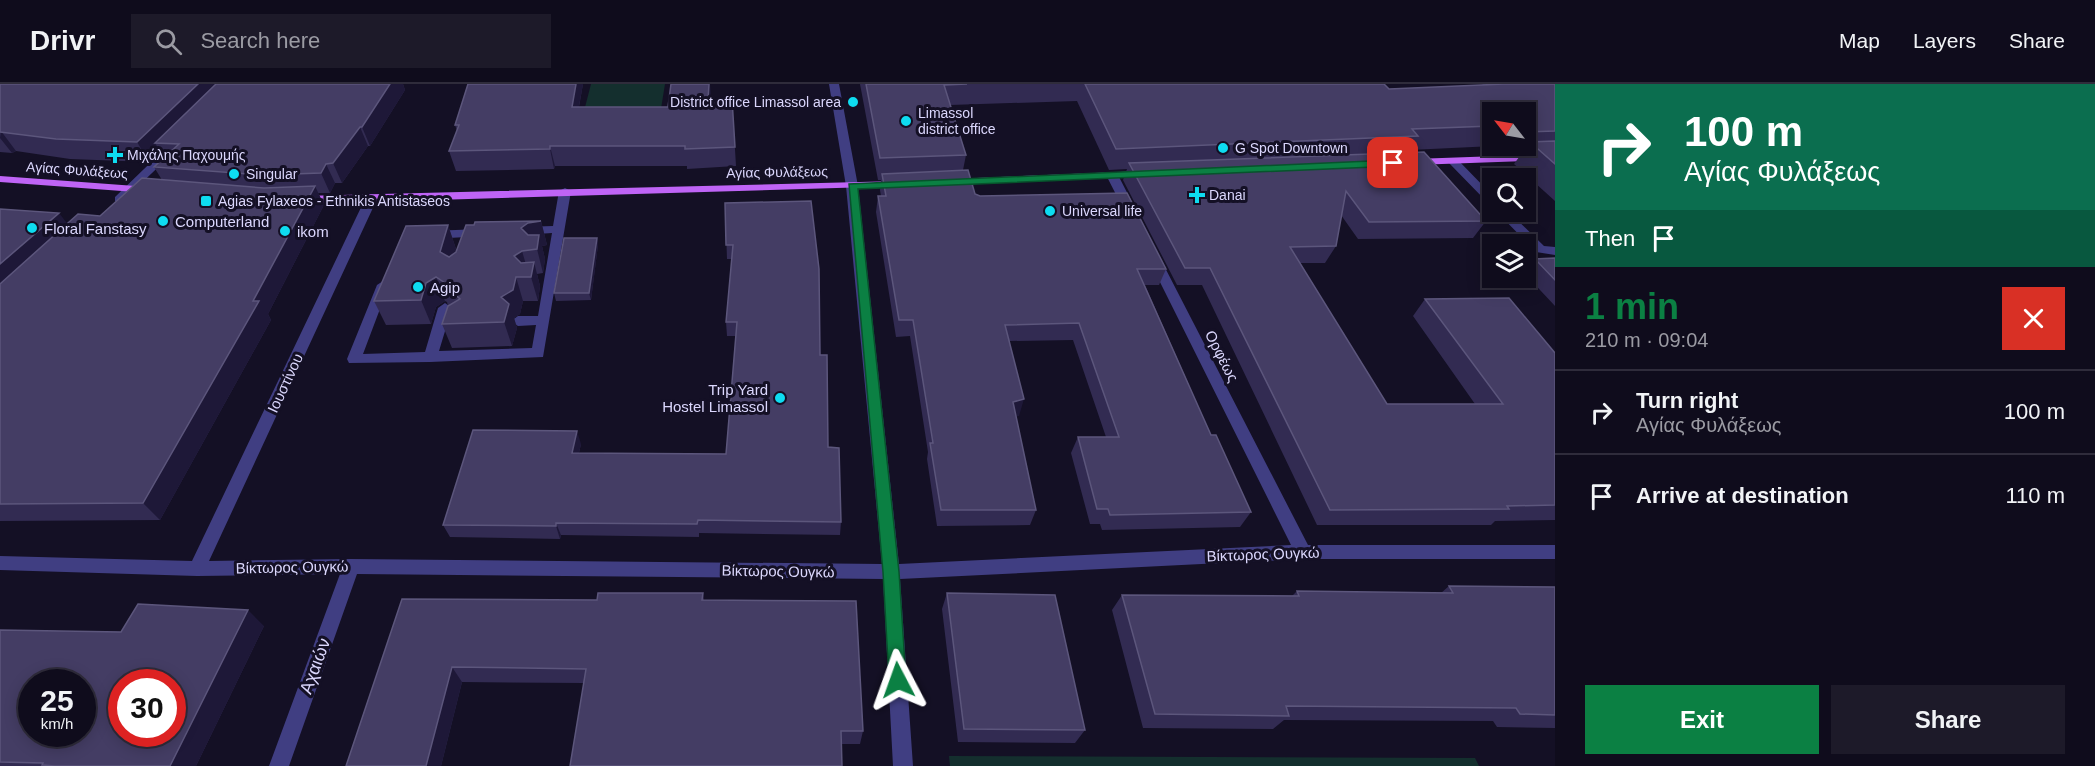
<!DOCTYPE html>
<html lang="en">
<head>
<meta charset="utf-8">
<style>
  body { margin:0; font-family:Helvetica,sans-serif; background:#1d1a29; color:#f1f3f6; height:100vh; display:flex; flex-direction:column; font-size:22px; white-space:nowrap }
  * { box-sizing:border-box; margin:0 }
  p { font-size:20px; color:#9b9ba3 }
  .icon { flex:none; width:33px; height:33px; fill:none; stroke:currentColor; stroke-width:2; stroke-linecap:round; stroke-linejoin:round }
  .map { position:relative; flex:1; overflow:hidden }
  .sheet { display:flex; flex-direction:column; background:#0f0c1c; width:540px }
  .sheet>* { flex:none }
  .guide { background:#0b6e4f; color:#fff; overflow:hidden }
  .needle { width:39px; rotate:301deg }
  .tools { position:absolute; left:1482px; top:18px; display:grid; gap:12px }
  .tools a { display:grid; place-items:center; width:54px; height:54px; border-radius:0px; background:#0f0c1c; box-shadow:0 3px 15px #0003,0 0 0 2px #2f2c3b; font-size:30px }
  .speed { position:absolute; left:18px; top:585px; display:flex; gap:12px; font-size:30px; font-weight:700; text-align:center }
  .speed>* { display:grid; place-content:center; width:78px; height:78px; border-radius:50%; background:#0f0c1c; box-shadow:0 3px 15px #0003,0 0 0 2px #2f2c3b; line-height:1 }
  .speed small { font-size:15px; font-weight:400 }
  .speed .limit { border:9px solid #d22; background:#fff; color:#111 }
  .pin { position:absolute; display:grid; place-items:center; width:51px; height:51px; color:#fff; margin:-26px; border-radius:12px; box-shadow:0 3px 9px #0006 }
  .me { position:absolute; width:66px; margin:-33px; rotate:356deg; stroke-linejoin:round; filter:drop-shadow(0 0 4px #0008) }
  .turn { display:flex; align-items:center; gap:21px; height:126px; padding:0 30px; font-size:27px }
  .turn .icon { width:78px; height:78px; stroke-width:2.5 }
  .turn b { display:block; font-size:42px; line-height:51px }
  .then { display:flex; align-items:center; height:57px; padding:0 30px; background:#0003; gap:12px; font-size:22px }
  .round { display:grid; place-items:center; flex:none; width:63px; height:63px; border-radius:0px; background:#1d1a29 }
  .summary { display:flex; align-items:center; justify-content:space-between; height:102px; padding:0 30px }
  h1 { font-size:36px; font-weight:700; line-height:45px; color:#0b8043 }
  .action { display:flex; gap:12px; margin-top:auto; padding:12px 30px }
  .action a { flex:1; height:69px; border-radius:0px; background:#0b8043; color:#fff; font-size:24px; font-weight:700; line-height:69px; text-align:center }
  .action a+a { background:#1d1a29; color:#f1f3f6 }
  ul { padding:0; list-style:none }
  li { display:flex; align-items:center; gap:18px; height:84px; padding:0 30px; border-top:2px solid #2f2c3b }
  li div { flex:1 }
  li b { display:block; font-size:22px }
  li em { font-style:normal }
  header { display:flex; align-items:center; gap:36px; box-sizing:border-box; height:84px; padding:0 30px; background:#0f0c1c; border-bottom:2px solid #2f2c3b }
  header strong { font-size:28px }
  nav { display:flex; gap:33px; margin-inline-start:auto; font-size:21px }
  .search { width:420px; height:54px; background:#1d1a29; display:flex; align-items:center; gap:15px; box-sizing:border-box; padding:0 21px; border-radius:0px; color:#9b9ba3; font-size:22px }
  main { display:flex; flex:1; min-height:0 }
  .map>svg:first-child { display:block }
  .green { fill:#142f2e }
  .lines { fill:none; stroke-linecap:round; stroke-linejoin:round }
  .minor { fill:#403e82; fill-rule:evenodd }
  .major { fill:#bf64f6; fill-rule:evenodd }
  .wall { fill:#322b52; fill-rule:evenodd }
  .shaded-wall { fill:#1e1838 }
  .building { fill:#443d64; stroke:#5c567c; stroke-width:1.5; fill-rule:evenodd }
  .route { fill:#0b8043; stroke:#07532c; stroke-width:1.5 }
  .poi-dot { fill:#0edcf1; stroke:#141025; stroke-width:2 }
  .labels { text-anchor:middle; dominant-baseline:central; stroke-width:6; stroke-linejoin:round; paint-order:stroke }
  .far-poi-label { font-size:14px; fill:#dbd7fd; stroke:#141025; text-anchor:start }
  .far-street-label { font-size:14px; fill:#dbd7fd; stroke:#141025 }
  .poi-label { font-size:15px; fill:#dbd7fd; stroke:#141025; text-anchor:start }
  .street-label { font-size:15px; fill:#dbd7fd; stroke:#141025 }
  .near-street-label { font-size:18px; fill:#dbd7fd; stroke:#141025 }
</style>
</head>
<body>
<header>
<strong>Drivr</strong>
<div class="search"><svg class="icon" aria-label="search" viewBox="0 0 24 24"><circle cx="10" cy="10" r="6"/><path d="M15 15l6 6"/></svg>Search here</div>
<nav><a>Map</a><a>Layers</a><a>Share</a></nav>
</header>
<main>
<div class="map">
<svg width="1555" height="682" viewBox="0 0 1555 682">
  <rect width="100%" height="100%" fill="#141025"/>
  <path class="green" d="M591,0H665L660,31H583Z
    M949,672L1475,674L1479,682H950Z"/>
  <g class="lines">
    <path class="minor" d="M829,0H839L858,102L899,480L1291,461L1148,174L1154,170L1160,174L1308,461H1555V475H1303L900,495L913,682H893L883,495L357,490L289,682H269L340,490L197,492L0,486V472L192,477L366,113L372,110L378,113L209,477L351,475L882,480L846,102Z
      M177,56L182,59L181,61L123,117H115V113L173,57Z
      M1453,74L1457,75L1492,111V120L1488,119L1449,79L1447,77Z
      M1112,88L1118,91L1136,126L1134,129H1126L1124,126L1106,91Z
      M565,104L571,107L543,273L430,278L349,279L347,275L377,201L383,197L389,201L363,270L425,268L438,224L445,219L452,224L439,267L532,264L536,241L518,242L511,237L518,232H538L552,149L523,151L517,147L523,143L553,142L559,107Z
      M1497,128H1509L1544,162L1555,163V171L1536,168Z
      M481,145L485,146V152L430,155L424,151L430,147Z"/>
    <path class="major" d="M1555,70V76L1414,81L1408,78L1414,75Z
      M1144,87L1150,90L1148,92L953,101L947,98L953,95Z
      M0,92L149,103L155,106L149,109L0,98Z
      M899,97L903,98V102L302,120L296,116L302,112Z"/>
  </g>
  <path class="wall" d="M0,0H403L405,6L370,62H368L342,99H335L330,109H318L324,121L268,230L271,236L160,436L0,437V125L68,140L100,132L162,96L154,83L164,74L160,67L149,78L70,75L16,67L12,69L0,68Z
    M583,0L579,23H668L711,12V16L732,15L736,82L687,85V82H555L554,85L456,87L449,67L457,47L455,41Z
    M860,0H1384L1389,5L1483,1L1482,0H1555V117L1514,80L1522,69L1503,70L1494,62L1410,66L1408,68L1486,137L1473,154L1358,155L1341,131L1336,162L1325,179H1300L1387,320H1475L1413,232L1425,215L1555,269V436L1495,437L1491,441H1317L1202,201H1177L1123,96L1127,85L1109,86L1077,17L950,21L966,71L963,86L975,110L1166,185L1159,201H1145L1211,351L1251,428L1240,443L1102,446L1100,440H1090L1071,369L1078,353H1106L1073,256L1009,257L1019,332H1016L1036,426L1030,441L937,442L927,375L928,368L910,252L896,253L876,128L878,112H881L880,106L881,96H878ZM1492,28H1526V62H1492Z
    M725,119L820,271L828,363L841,438L840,451L699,449V453L561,451L560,455L450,453L443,441L581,360L579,369L726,370L736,252H727L726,238L732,175H727Z
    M541,137L547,161L542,162L545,175L543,189L537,190L540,202L538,217H523L520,230L514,234L517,244L512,262L452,264L442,240L448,222L447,218L445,217L436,223L431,240L386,241L374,217L448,141L456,165L455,168Z
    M597,154L598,161L591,216L556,217L554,209Z
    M1555,174V222L1526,191V186L1535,175Z
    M1449,502L1555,503V644L1497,643L1493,637L1284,636L1273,645L1143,644L1112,526L1122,511L1292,512L1297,507L1441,509Z
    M703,509L704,516L863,647L860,660H841L584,599L462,598L441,682H346L402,515L597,516Z
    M947,509L1085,646L1075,659L958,658L942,525Z
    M264,542L196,682H0V546L121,548Z"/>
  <path class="shaded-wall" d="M198,0H228L155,59L160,67L149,78L137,58Z
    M390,0H403L405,6L370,62L362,43Z
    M576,0H583L575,43L572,23Z
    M709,0H710L711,12L709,35L708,16Z
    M360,43L368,62L342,99L333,79Z
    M1,47L16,67L12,69L0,54Z
    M550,62L555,82L554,85L550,65Z
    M326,80L335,99L330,109L321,89Z
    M315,102L324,121L268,230L271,236L160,436L143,419Z
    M59,129L74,148L0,215V180Z
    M541,137L547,161L542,162L545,175L543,189L537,165L521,144L528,139Z
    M448,141L456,165L449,192L440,168Z
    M597,154L598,161L591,216L589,209Z
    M522,167L529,191L514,172Z
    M534,178L540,202L538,217L531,193Z
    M436,193L445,217L436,223L431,240L421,216L426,199Z
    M516,193L523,217L520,230L514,234L517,244L512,262L504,238L501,213Z
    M1024,315L1019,332L1008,334L1013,318Z
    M577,347L581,360L576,382L572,369Z
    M556,439L561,451L560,455L556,442Z
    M248,526L264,542L196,682H170Z
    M452,583L462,598L441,682H426Z"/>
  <path class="building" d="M0,0H198L137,58L56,55L0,48Z
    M216,0H390L362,43H360L333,79L326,80L321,89L264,91L154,83L179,60L155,59Z
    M468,0H576L572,23H668L671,0H709L708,16L732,15L735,63L685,65V62H550V65L449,67L459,41H455Z
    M866,0H967L944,1L966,71L880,74Z
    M1085,0H1384L1389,5L1504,0H1555V47L1526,48V28H1492V42L1412,45L1418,52L1116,65Z
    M1555,57V80L1530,58Z
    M1424,68L1486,137L1369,138L1346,107L1336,162L1290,163L1387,320H1503L1425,215L1509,214L1555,269V421L1507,422L1509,425L1330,426L1210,184H1185L1129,79Z
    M968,86L975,110L980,112L1127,109L1166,185H1137L1211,351H1216L1251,428L1110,431L1108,425H1097L1078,353H1119L1079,239L1005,241L1024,315L1013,318L1036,426H941L930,359H933L913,236H899L878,112H886L882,90Z
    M142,94L264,104L315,102L253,217H259L143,419L0,420V200L78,130L100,132Z
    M811,117L819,185L820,271H827L828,363L839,364L841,438L698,436L697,440L556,439V442L443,441L473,346L577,347L572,369L726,370L737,238H726L733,161H726L725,119Z
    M0,125L59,129L0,180Z
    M541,137L528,139L521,144L528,151H539L537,165L522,167L514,172L521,179L534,178L531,193H516L513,206L501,213L509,220L504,238L442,240L448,222L460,215L452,208H443L445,199L436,193L426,199L421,216L374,217L406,142L448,141L440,168L449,173L456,168L466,141H474L475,138Z
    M564,154H597L589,209H554Z
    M1555,174V196L1535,175Z
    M1449,502L1555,503V631L1520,630L1516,624L1286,622L1289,632L1155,630L1122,511L1299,512L1297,507L1453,509Z
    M598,509H703L702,516L856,517L863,647H841L842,682H570L586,585L452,583L426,682H346L402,515L597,516Z
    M947,509L1055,511L1085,646L964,645Z
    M138,520L248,526L170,682H55L42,681L43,679L0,678V546L121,548ZM32,598H82V650H32ZM122,598H172V650H122Z"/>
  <path class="route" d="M1393,76L1397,77V82L858,105L899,488L906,596L904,602L898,604L892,602L889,596L883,488L849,100Z"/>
  <g class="poi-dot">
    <circle cx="853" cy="18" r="6"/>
    <circle cx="906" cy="37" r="6"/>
    <circle cx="1223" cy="64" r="6"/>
    <path d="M112 62h6v6h6v6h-6v6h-6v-6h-6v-6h6z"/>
    <circle cx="234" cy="90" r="6"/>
    <path d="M1194 102h6v6h6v6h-6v6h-6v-6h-6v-6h6z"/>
    <rect x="200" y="111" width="12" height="12" rx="3"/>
    <circle cx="1050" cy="127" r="6"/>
    <circle cx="163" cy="137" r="6"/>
    <circle cx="32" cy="144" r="6"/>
    <circle cx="285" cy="147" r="6"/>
    <circle cx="418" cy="203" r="6"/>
    <circle cx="780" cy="314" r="6"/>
  </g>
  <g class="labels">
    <g class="far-poi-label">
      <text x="841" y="18" text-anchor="end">District office Limassol area</text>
      <text x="918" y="29">Limassol<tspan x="918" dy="16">district office</tspan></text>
      <text x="1235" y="64">G Spot Downtown</text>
      <text x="127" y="71">Μιχάλης Παχουμής</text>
      <text x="246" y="90">Singular</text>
      <text x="1209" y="111">Danai</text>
      <text x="218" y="117">Agias Fylaxeos - Ethnikis Antistaseos</text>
      <text x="1062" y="127">Universal life</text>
    </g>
    <g class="far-street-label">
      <text transform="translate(77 86) rotate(4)">Αγίας Φυλάξεως</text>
      <text transform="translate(777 88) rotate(-1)">Αγίας Φυλάξεως</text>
    </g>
    <g class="poi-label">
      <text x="175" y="137">Computerland</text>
      <text x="44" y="144">Floral Fanstasy</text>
      <text x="297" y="147">ikom</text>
      <text x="430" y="203">Agip</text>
      <text x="768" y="305" text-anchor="end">Trip Yard<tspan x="768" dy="17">Hostel Limassol</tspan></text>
    </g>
    <g class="street-label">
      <text transform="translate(1222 272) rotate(63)">Ορφέως</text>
      <text transform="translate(285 299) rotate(-65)">Ιουστίνου</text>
      <text transform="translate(1263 470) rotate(-2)">Βίκτωρος Ουγκώ</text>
      <text transform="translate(292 483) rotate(-1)">Βίκτωρος Ουγκώ</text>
      <text transform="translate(778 487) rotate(1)">Βίκτωρος Ουγκώ</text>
    </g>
    <g class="near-street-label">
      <text transform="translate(315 582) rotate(-70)">Αχαιών</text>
    </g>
  </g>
</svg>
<div class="tools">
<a><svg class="needle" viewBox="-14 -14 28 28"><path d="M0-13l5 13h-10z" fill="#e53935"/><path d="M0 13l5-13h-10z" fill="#9b9ba3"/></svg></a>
<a><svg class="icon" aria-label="search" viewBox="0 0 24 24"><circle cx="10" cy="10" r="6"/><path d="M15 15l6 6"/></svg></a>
<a><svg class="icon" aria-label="layers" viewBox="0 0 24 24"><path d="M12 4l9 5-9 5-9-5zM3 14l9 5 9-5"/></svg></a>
</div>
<div class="speed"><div>25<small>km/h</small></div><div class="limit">30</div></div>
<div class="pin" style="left:1393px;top:79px;background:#d93025"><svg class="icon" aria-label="arrive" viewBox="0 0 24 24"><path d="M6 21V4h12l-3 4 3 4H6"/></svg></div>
<svg class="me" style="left:898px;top:596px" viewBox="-20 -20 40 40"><path d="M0-17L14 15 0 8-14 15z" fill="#0b8043" stroke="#fff" stroke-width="4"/></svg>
</div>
<section class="sheet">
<div class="guide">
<div class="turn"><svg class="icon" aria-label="right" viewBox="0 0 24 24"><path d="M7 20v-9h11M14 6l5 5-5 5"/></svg><div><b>100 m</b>Αγίας Φυλάξεως</div></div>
<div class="then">Then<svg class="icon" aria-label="arrive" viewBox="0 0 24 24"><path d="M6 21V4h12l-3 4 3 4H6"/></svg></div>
</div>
<div class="summary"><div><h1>1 min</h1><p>210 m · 09:04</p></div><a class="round" style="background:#d93025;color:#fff"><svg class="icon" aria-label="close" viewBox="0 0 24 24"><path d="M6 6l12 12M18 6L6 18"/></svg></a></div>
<ul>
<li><svg class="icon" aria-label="right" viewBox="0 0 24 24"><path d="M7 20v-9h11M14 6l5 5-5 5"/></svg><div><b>Turn right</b><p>Αγίας Φυλάξεως</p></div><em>100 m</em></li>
<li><svg class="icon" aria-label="arrive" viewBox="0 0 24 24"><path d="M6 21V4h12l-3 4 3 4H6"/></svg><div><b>Arrive at destination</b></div><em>110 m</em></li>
</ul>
<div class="action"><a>Exit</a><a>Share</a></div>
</section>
</main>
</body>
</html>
